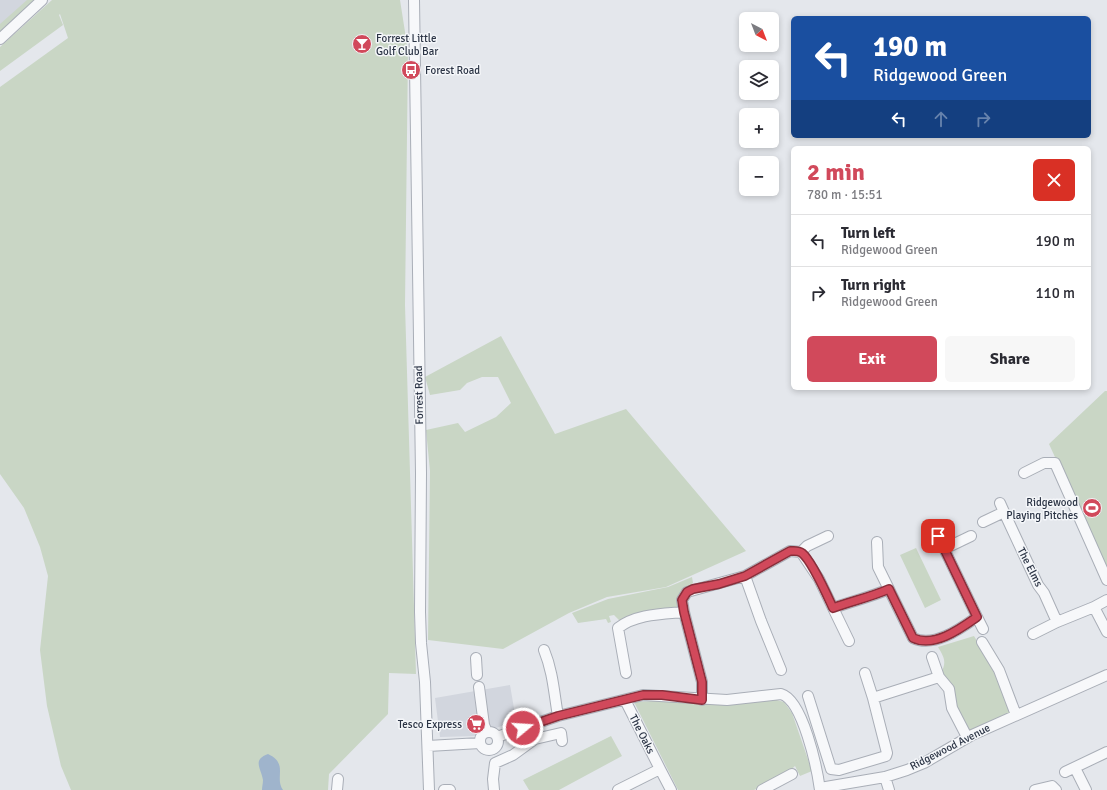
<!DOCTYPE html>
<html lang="en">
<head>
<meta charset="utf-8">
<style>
  body { margin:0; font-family:Signika,sans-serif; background:#f7f7f7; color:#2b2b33; height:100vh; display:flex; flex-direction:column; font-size:15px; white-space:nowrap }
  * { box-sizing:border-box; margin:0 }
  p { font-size:13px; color:#7c7c81 }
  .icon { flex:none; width:22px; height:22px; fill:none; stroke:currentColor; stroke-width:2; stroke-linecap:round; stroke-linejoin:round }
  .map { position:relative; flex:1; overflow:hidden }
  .details { position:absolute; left:791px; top:146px; width:300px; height:244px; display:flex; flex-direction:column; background:#fff; border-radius:6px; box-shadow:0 2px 6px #0003 }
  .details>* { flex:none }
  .hud { position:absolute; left:791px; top:16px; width:300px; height:122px; border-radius:6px; box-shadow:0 2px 6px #0003; background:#1a4fa0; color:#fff; overflow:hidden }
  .needle { width:26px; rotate:138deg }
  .buttons { position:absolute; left:739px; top:12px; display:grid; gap:8px }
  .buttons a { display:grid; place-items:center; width:40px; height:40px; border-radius:6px; background:#fff; box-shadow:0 2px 6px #0003; font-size:20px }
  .pin { position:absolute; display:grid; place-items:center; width:34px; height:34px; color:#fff; margin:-17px; border-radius:8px; box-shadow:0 2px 6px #0006 }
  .me { position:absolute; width:44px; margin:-22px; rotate:72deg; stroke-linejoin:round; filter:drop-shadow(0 0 3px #0008) }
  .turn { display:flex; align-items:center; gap:14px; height:84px; padding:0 16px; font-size:18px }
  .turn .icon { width:52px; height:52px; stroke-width:2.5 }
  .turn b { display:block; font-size:28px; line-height:34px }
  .lanes { display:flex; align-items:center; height:38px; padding:0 16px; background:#0003; justify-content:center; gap:20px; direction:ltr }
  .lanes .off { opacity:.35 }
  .round { display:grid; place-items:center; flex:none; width:42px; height:42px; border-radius:6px; background:#f7f7f7 }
  .summary { display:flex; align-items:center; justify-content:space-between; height:68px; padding:0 16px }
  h1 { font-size:24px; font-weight:700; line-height:30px; color:#d1495b }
  .cta { display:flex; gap:8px; margin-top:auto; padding:8px 16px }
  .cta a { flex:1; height:46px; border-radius:6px; background:#d1495b; color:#fff; font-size:16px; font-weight:700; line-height:46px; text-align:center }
  .cta a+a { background:#f7f7f7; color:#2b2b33 }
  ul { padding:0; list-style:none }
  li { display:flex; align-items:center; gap:12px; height:52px; padding:0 16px; border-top:1px solid #e1e1e2 }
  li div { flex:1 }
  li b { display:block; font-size:15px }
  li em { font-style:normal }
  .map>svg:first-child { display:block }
  .built { fill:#d2d6de }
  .green { fill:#c9d6c5 }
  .water { fill:#9fb4cc }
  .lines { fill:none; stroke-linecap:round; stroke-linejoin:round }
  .minor-casing { stroke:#a9aeb7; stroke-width:12 }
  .minor { stroke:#f7f8fa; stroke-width:10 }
  .route-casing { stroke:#882f3b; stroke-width:10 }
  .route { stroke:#d1495b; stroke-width:7 }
  .labels { text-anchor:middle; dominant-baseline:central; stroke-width:3; stroke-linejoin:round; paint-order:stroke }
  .poi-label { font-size:11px; fill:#2b3445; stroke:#f4f6f9; text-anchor:start }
  .street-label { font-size:11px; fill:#2b3445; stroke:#f4f6f9 }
</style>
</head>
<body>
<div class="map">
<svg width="1107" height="790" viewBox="0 0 1107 790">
  <rect width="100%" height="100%" fill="#e4e7ec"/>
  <path class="built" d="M0,0H30L0,28Z
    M510,685L516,720L476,736L440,737L435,698Z"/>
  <path class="green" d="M27,0H39L0,35V24Z
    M52,0H400L408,51L405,305L416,674L389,673L388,714L329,774L328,790H71L61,766L47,706L40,650L48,576L40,547L24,508L0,474V87L68,38L60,14L59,15L63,25L0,71V47Z
    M501,336L555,434L626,409L746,551L666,587L607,597L569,613L503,649L428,640L430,471L426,430L458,423L465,432L496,417L511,403L498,377H482L467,383L460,390L430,395L425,377Z
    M1105,391H1107V571L1049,444Z
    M916,548L941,600L925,608L900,555Z
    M692,577L693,583L684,590L679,607L675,610L620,621L614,615L609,616L611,622L608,623L606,619L578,623L572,613L608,599L668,587Z
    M974,636L998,675L1013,710L1010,716L975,732L969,730L954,704L941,673C947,662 944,657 938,647Z
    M773,699L784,702L792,713L812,771L800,776L795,766L784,776L754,790H678L634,702L672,700Z
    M611,736L622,756L559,790H529L523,780Z"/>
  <path class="water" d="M268,754C289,764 274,777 283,790H262C262,787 263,783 263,780C261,768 252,760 268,754Z"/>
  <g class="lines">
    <defs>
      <path id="minor" d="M414,0L421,473L420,612L421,643L425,682L429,790
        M0,39L42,0
        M1024,473L1044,463H1055L1107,580
        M1000,503L1004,512
        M983,522L1004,512L1038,585L1044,593L1057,622
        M877,542L878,567L913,638C934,648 960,629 977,617L938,536
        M944,549L971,536
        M801,552L807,546L828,536
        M745,576L761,621L781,670
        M1107,600L1094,607L1107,632
        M833,608C852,601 871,597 889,589
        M977,617L983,629
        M1033,634L1057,622L1094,607
        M982,642L999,670L1016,715
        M544,650C553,672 554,693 558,716
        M932,657L939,677
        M476,658L477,675
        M626,673L618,628C636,614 662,614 684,612
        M865,673L873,698
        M479,687L484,725L487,732
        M808,696L831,769L839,770L886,756L887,753L873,698L939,677L949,689L952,708L967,737
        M702,700V682L684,612L682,600L687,592L745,576L790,551L801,552L819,579L849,641
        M480 741a9 9 0 1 1 18 0a9 9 0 1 1-18 0Z
        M497,737L558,716L643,695L727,700L781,694C803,700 817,768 820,790
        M428,746L480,743
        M1075,768L1086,790
        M660,769L671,790
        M1065,772L1107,752
        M885,777L889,790
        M820,788L885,777L907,770L924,763L972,735L1107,675
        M337,790L338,779
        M444,790H450
        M494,790L493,779L495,763L513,755L535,739L561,733L562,741
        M618,790L660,769L625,700
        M762,790L792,774
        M1035,790L1052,786L1056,790"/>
    </defs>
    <use href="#minor" class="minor-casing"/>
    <use href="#minor" class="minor"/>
  </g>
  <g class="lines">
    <defs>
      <path id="route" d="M523,728L558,716L643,695H662L702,700V682L684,612L682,600L687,592L693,589L719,584L745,576L790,551C794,551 798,550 802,553C812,561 827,595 833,608C852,601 871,597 889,589L913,638C934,648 960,629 977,617L938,536"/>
    </defs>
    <use href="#route" class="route-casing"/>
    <use href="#route" class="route"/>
  </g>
  <defs>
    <symbol id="bar-disc" viewBox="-11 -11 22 22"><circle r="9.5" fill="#d1495b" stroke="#f4f6f9"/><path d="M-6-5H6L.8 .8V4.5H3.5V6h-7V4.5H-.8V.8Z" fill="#fff"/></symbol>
    <symbol id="bus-disc" viewBox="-11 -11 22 22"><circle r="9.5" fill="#d1495b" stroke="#f4f6f9"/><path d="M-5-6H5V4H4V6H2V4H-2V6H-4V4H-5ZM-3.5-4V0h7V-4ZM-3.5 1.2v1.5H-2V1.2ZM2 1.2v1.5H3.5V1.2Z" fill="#fff"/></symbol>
    <symbol id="stadium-disc" viewBox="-11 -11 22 22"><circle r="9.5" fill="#d1495b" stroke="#f4f6f9"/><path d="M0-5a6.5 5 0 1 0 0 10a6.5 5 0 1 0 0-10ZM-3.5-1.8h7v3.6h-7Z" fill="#fff"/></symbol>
    <symbol id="supermarket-disc" viewBox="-11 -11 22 22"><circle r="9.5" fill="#d1495b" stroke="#f4f6f9"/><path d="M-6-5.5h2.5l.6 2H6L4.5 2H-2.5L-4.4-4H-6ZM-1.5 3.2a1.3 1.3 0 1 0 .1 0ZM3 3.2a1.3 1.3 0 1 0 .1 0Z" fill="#fff"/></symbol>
  </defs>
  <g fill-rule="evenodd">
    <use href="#bar-disc" x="351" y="33" width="22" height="22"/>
    <use href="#bus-disc" x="400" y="59" width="22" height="22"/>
    <use href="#stadium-disc" x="1081" y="497" width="22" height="22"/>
    <use href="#supermarket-disc" x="465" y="713" width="22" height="22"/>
  </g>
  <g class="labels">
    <g class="poi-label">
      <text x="376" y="38">Forrest Little<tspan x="376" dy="13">Golf Club Bar</tspan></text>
      <text x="425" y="70">Forest Road</text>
      <text x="1078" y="502" text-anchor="end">Ridgewood<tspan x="1078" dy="13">Playing Pitches</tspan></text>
      <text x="462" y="724" text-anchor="end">Tesco Express</text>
    </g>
    <g class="street-label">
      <text transform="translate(419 395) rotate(-91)">Forrest Road</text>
      <text transform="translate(1030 567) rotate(63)">The Elms</text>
      <text transform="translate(642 734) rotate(63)">The Oaks</text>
      <text transform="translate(950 747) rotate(-27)">Ridgewood Avenue</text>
    </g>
  </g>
</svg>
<div class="buttons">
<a><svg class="needle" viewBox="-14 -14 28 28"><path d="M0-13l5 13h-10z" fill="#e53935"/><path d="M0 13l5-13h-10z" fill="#7c7c81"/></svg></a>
<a><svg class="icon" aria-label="layers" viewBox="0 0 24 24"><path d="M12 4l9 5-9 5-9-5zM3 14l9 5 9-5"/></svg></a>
<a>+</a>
<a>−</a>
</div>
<div class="pin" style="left:938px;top:536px;background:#d93025"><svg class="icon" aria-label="arrive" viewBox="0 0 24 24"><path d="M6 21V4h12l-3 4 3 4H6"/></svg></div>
<svg class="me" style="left:523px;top:728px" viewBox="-20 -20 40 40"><circle r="17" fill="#d1495b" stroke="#fff" stroke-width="3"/><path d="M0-11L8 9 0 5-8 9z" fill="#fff"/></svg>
<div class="hud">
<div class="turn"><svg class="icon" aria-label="left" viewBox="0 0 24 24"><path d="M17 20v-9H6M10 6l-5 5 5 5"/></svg><div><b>190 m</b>Ridgewood Green</div></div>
<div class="lanes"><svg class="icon" aria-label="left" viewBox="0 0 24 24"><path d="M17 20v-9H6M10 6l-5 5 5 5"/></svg><svg class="icon off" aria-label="ahead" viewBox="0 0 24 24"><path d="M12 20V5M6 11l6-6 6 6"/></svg><svg class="icon off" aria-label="right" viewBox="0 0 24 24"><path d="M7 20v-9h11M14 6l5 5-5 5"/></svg></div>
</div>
<section class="details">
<div class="summary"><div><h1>2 min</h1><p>780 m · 15:51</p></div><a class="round" style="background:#d93025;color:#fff"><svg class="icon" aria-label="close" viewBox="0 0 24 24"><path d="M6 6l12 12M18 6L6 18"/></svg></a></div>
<ul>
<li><svg class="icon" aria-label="left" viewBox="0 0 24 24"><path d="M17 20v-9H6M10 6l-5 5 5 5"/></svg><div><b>Turn left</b><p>Ridgewood Green</p></div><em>190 m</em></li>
<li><svg class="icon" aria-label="right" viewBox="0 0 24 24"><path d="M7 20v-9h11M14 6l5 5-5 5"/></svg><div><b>Turn right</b><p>Ridgewood Green</p></div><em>110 m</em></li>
</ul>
<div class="cta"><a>Exit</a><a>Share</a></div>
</section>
</div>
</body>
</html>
